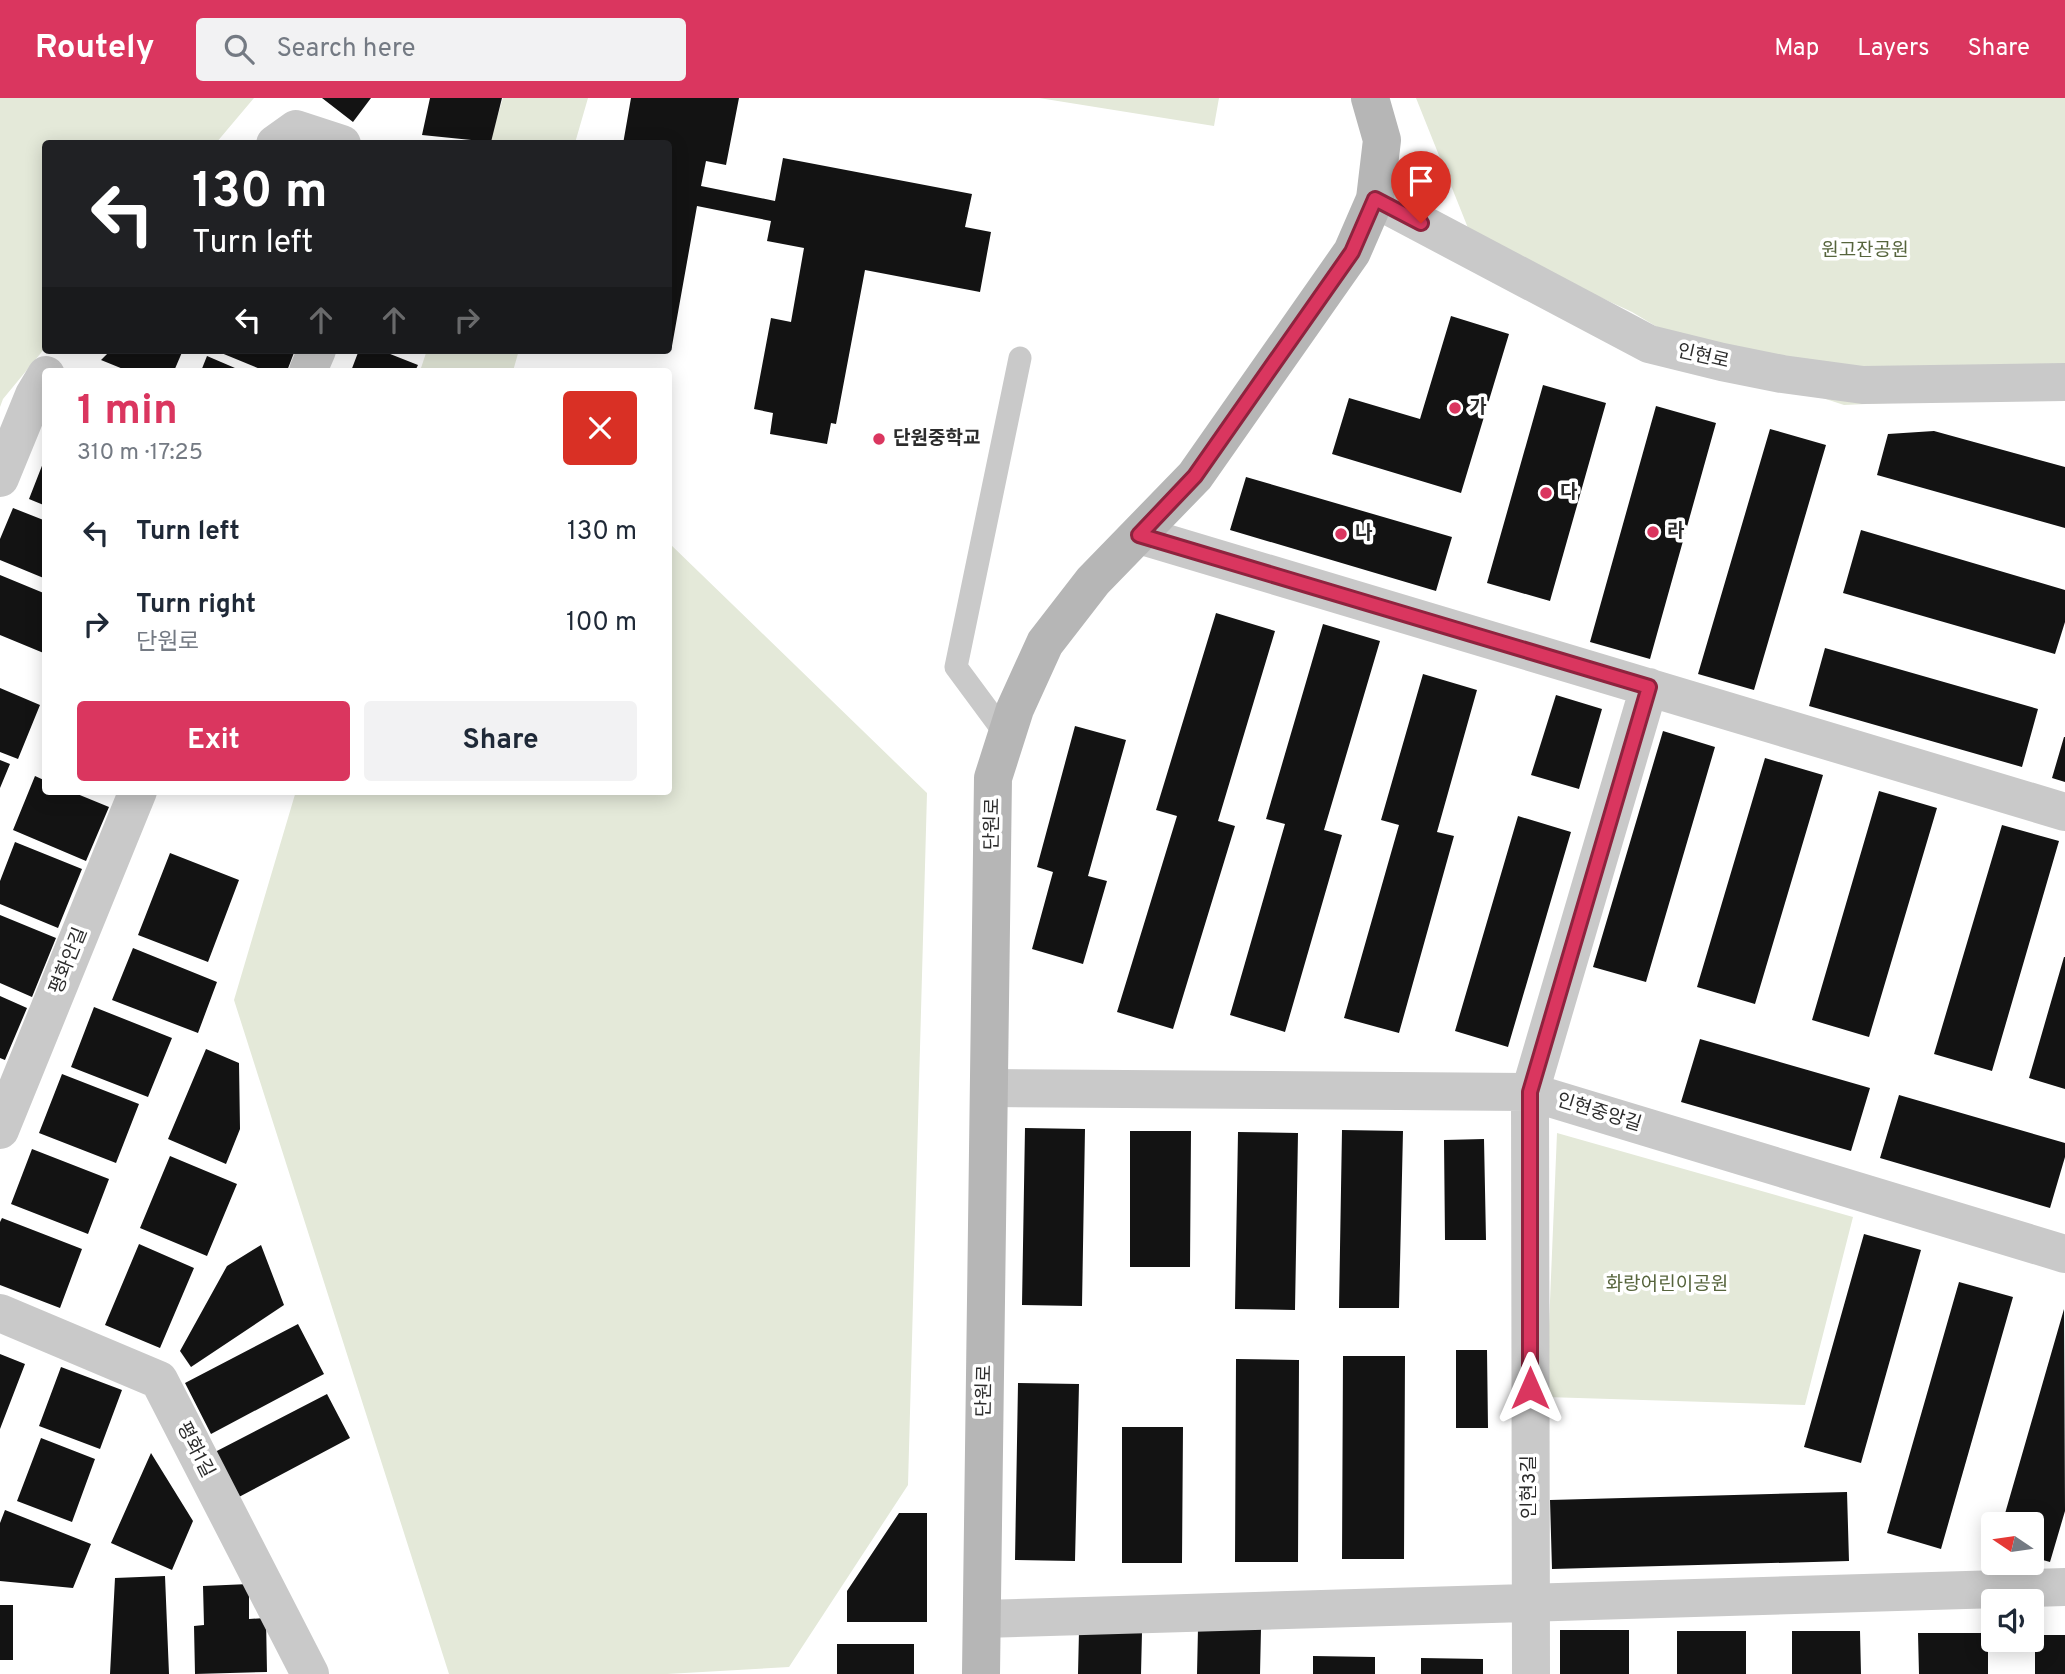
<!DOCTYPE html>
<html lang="en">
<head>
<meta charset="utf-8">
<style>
  body { margin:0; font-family:Overpass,"Noto Sans KR",sans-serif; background:#f2f2f3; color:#1f2937; height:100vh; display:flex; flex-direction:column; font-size:26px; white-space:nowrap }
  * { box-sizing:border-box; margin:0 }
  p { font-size:23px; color:#747a83 }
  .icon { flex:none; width:38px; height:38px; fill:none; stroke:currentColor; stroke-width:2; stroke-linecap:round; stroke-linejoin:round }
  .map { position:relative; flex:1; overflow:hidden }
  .side { position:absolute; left:42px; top:270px; width:630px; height:427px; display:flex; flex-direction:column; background:#fff; border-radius:7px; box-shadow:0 4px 18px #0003 }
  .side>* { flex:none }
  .banner { position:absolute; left:42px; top:42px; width:630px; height:214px; border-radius:7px; box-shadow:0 4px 18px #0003; background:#202124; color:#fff; overflow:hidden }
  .needle { width:46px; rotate:283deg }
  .fabs { position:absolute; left:1981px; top:1414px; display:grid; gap:14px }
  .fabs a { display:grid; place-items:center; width:63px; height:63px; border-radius:7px; background:#fff; box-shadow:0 4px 18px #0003; font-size:35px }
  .pin { position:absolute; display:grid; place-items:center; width:60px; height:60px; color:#fff; margin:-72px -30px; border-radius:50% 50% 50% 0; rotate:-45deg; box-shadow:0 0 7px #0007 }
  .pin .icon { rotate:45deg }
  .me { position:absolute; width:77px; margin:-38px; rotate:0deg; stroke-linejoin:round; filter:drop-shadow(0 0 5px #0008) }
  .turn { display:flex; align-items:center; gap:24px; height:147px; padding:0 35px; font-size:32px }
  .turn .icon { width:91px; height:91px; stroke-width:2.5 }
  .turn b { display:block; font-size:49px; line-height:60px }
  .lanes { display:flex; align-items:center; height:66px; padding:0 35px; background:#0003; justify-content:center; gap:35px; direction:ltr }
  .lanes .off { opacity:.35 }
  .round { display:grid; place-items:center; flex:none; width:74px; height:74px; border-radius:7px; background:#f2f2f3 }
  .head { display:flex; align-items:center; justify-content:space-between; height:119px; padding:0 35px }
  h1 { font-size:42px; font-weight:700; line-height:52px; color:#da365f }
  .primary-button { display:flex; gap:14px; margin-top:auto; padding:14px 35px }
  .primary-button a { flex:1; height:80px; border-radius:7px; background:#da365f; color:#fff; font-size:28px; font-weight:700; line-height:80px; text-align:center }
  .primary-button a+a { background:#f2f2f3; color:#1f2937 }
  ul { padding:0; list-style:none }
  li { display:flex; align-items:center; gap:21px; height:91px; padding:0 35px }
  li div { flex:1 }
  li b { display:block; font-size:26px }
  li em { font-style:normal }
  header { display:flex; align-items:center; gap:42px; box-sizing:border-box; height:98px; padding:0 35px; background:#da365f; color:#fff }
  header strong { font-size:33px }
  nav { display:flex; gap:38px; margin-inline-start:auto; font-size:24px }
  .search { width:490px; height:63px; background:#f2f2f3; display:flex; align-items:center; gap:18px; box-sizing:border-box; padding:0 24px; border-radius:7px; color:#747a83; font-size:26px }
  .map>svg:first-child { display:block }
  .green { fill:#e4e9d9 }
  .building { fill:#131313 }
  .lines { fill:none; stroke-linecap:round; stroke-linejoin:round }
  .lane { stroke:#c9c9c9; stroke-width:23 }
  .street { stroke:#c9c9c9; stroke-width:38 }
  .secondary { stroke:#b6b6b6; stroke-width:38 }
  .route-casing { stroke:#8e233e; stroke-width:18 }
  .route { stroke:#da365f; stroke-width:12 }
  .poi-dot { fill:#da365f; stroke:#fff; stroke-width:2.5 }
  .labels { text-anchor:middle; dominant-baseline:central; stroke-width:7; stroke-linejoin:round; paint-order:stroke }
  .park-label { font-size:19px; fill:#56643c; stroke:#fff }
  .street-label { font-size:19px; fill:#2c2c2c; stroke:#fff }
  .poi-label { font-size:19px; font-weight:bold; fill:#2c2c2c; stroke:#fff; text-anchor:start }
</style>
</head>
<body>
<header>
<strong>Routely</strong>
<div class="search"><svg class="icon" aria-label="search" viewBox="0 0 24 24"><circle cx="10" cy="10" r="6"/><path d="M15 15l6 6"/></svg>Search here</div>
<nav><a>Map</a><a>Layers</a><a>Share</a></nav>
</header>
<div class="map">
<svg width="2065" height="1576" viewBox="0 0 2065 1576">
  <rect width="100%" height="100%" fill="#fff"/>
  <path class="green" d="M0,0H254L216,45L46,46L45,250L3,301L0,309Z
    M503,0H588L575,45L489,46Z
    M1039,0H1219L1214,28Z
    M1416,0H2065V297L1844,307L1719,266L1632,214L1472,140Z
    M427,252H519L513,273H420Z
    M669,445L927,695L908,1387L789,1569L667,1576H449L234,902L296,693H668Z
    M1557,1035L1853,1119L1805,1307L1546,1299Z"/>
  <path class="building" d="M322,0H371L353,24Z
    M430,0H502L491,44L422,37Z
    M631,0H739L726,67L706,63L701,88L775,103L783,60L972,96L965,129L991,134L980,194L865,172L836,326L831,325L827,346L770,336L773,315L754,311L771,220L791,224L804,150L767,143L771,123L697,108L672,248L668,247V46H623Z
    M1451,218L1509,236L1461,395L1332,356L1349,300L1420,321Z
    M111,252H183L174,273H128L101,262Z
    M214,252H295L287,273H265Z
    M359,252H380L418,267L415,273H351Z
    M207,258L242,273H201Z
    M1543,287L1606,305L1550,503L1487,485Z
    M1656,308L1716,325L1650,561L1590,544Z
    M1770,331L1826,347L1754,592L1698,576Z
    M1934,333L2065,369V430L1877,377L1888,336Z
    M45,360H46V408L29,401Z
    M1246,379L1452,439L1436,493L1230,432Z
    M13,410L46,423V481L0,462V441Z
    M1861,432L2065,492V524L2055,556L1843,495Z
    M0,477L46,496V556L0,537Z
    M1216,515L1275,533L1218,723L1235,728L1173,931L1117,914L1177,718L1156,712Z
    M1323,526L1380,543L1324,732L1342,737L1285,934L1230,917L1285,726L1266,721Z
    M1825,550L2038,611L2022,669L1809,608Z
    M1423,576L1477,592L1437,734L1454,738L1399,935L1344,920L1399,727L1381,722Z
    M0,590L40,607L18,661L0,654Z
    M1556,597L1602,611L1579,691L1531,677Z
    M1075,628L1126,642L1088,778L1107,783L1083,866L1032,851L1053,774L1037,769Z
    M1663,633L1715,649L1646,884L1593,869Z
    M2064,639H2065V684L2052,680Z
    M1765,660L1823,677L1755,906L1697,889Z
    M0,662L10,666L0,690Z
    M35,678L46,683V693H70L109,709L86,763L13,732Z
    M1879,693L1937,710L1869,939L1812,922Z
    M1518,718L1571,734L1508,949L1455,933Z
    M2002,727L2059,743L1992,973L1934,956Z
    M15,744L82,771L58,830L0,806V783Z
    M170,755L239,782L208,864L138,837Z
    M0,817L56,840L32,899L0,885Z
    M133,850L217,884L198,935L112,902Z
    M2064,859H2065V991L2029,980Z
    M0,898L27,910L5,962L0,960Z
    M94,909L172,940L148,999L71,969Z
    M1700,941L1870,990L1851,1053L1681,1004Z
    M206,951L239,965L240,1031L226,1066L168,1041Z
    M62,976L139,1006L116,1065L39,1035Z
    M1899,997L2065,1045V1059L2050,1110L1880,1060Z
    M1025,1030L1085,1031L1082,1208L1022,1207Z
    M1342,1032L1403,1033L1399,1210H1339Z
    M1130,1033H1191L1190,1169H1130Z
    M1238,1034L1298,1035L1295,1212L1235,1211Z
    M1484,1041L1486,1142H1445L1444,1042Z
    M32,1051L109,1081L88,1136L11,1106Z
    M170,1058L237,1086L207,1158L140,1130Z
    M2,1120L82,1151L60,1210L0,1187V1124Z
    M1864,1136L1921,1152L1861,1365L1804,1349Z
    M139,1146L194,1170L160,1250L105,1227Z
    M261,1147L284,1207L191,1269L180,1253L227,1168Z
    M1959,1184L2013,1199L1941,1451L1887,1435Z
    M2064,1211L2065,1413L2050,1464L2032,1459V1426H2002Z
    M298,1226L324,1276L211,1336L185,1285Z
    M1456,1252H1487L1488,1330H1456Z
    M0,1256L25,1266L0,1331Z
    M1343,1258H1405L1404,1461H1342Z
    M1236,1261L1299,1262L1298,1464H1235Z
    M61,1269L122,1292L100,1351L39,1328Z
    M1018,1285L1079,1286L1075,1463L1015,1462Z
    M327,1296L350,1340L237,1400L213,1355Z
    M1122,1329H1183L1182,1465H1122Z
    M41,1340L95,1361L72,1424L17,1403Z
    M151,1355L193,1423L172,1472L111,1445Z
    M1847,1394L1849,1463L1552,1471L1550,1402Z
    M5,1412L91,1446L73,1490L0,1483V1425Z
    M899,1415H927V1524H847V1493Z
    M165,1478L169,1576H110L115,1480Z
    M249,1486V1521L266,1520L267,1574L195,1576L194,1528L204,1527L203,1488Z
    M0,1507H13V1562H0Z
    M1198,1530L1261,1531L1260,1576H1197Z
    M1560,1532H1629V1576H1560Z
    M1079,1533L1142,1534L1141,1576H1078Z
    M1677,1533H1746V1576H1677Z
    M1792,1533H1860L1861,1576H1792Z
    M1918,1535H1988V1576H1919Z
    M2035,1537H2065V1576H2035Z
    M837,1546H914V1576H837Z
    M1313,1558L1375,1559V1576H1313Z
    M1421,1560L1483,1561V1576H1421Z"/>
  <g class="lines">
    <path class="lane" d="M1007,638L956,569L1020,260"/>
    <path class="street" d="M275,46L296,31L342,46
      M1375,101L1649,246L1722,264L1782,276L1863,287L2065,284
      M308,273L317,252
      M0,380L34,297L46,277
      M1139,437L2065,714
      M989,990L1530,994L2065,1156
      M0,1032L138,693
      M0,1215L159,1282L310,1576
      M982,1521L2065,1489
      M1531,1576L1530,994L1649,589"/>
    <path class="secondary" d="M981,1576L993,680L1015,611L1045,545L1093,483L1195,378L1352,154L1375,101L1382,42L1370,0"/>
  </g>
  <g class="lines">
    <defs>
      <path id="route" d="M1421,125L1375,101L1352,154L1258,288L1195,378L1139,437L1649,589L1530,994V1290"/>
    </defs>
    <use href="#route" class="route-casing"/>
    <use href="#route" class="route"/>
  </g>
  <g class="poi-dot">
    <circle cx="1455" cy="310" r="7"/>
    <circle cx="879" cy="341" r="7"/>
    <circle cx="1546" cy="395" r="7"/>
    <circle cx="1653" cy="434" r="7"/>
    <circle cx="1341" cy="436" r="7"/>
  </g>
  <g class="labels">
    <g class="park-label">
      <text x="1865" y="153">원고잔공원</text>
      <text x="1667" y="1187">화랑어린이공원</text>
    </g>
    <g class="street-label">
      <text transform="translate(1703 259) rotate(13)">인현로</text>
      <text transform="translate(993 726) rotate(-89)">단원로</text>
      <text transform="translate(69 863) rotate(-68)">평화안길</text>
      <text transform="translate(1599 1015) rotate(17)">인현중앙길</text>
      <text transform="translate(985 1293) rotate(-89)">단원로</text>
      <text transform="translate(195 1352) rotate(63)">평화1길</text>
      <text transform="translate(1530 1389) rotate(-90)">인현3길</text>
    </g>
    <g class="poi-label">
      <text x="1469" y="310">가</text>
      <text x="893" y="341">단원중학교</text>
      <text x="1560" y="395">다</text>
      <text x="1667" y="434">라</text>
      <text x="1355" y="436">나</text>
    </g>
  </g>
</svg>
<div class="fabs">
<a><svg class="needle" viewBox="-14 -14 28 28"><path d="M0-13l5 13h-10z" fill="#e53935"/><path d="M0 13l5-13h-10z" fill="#747a83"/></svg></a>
<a><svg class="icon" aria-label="sound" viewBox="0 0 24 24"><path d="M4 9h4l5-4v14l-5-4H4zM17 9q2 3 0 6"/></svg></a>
</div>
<div class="pin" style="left:1421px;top:125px;background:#d93025"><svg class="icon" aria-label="arrive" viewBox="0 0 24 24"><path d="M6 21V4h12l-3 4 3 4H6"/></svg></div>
<svg class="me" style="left:1530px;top:1290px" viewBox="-20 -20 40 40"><path d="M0-17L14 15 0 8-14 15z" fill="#da365f" stroke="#fff" stroke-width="4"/></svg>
<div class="banner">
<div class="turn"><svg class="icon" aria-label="left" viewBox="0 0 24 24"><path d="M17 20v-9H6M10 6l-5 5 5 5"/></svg><div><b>130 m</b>Turn left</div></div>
<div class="lanes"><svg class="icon" aria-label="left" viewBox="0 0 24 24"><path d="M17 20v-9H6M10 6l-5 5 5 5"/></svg><svg class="icon off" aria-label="ahead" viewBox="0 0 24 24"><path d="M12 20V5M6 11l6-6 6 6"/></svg><svg class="icon off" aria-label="ahead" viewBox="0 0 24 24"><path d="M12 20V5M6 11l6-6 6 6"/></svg><svg class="icon off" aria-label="right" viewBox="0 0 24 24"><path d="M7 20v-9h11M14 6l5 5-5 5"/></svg></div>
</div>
<section class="side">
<div class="head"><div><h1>1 min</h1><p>310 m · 17:25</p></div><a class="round" style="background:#d93025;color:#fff"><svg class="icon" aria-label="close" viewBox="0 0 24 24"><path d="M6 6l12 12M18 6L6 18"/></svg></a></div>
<ul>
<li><svg class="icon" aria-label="left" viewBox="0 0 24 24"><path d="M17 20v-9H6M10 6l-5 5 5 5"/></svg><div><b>Turn left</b></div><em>130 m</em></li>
<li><svg class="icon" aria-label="right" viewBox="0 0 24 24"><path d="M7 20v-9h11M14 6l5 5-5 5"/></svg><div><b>Turn right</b><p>단원로</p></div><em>100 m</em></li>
</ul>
<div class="primary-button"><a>Exit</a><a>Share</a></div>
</section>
</div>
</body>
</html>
